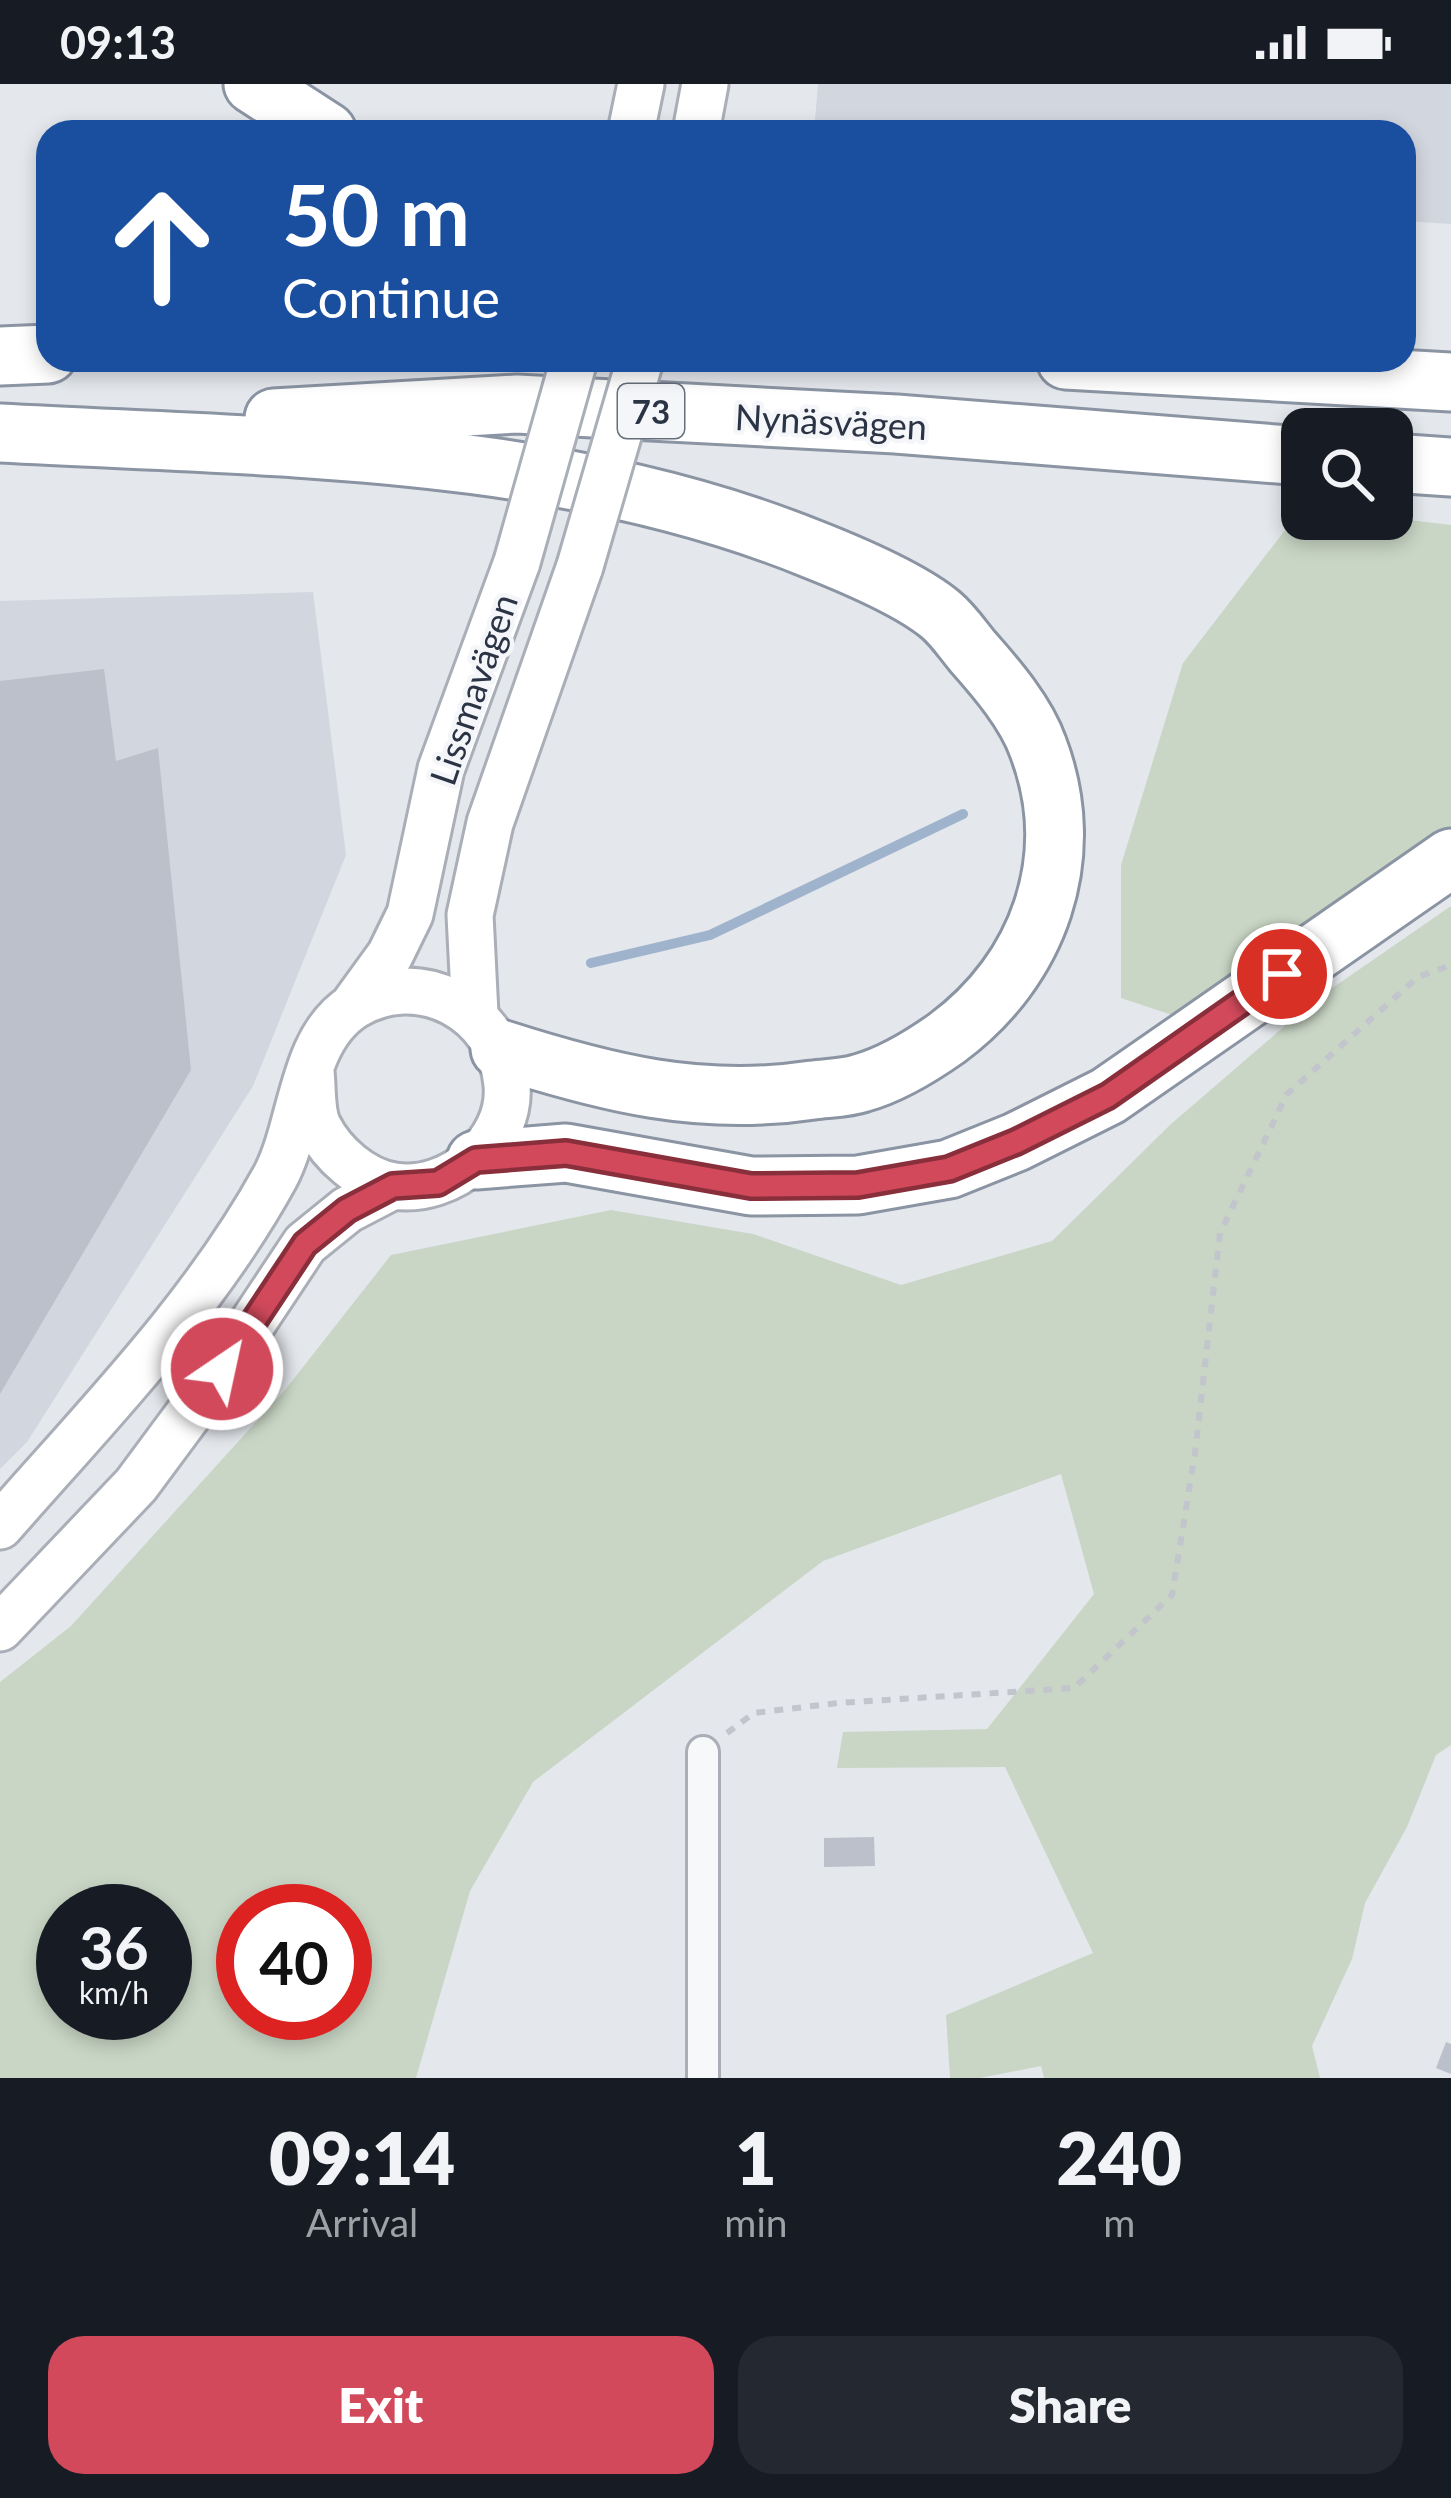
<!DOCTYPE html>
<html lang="en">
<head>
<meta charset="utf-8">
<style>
  body { margin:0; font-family:Lato,sans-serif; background:#242831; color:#f1f3f6; height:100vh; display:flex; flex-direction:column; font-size:45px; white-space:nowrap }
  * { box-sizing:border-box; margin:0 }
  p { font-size:39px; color:#9ea1a6 }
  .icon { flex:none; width:66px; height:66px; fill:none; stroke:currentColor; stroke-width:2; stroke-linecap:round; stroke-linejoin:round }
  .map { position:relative; height:1994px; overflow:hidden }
  .sheet { display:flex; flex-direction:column; background:#171b24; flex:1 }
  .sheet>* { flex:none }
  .guide { position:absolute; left:36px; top:36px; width:1380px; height:252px; border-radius:36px; box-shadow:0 6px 18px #0003; background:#1a4fa0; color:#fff; overflow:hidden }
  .buttons { position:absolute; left:1281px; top:324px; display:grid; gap:24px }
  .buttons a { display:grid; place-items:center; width:132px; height:132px; border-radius:24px; background:#171b24; box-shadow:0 6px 18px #0003; font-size:60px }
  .speed { position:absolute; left:36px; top:1800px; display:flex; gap:24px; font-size:60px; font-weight:700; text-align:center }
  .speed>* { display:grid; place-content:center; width:156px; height:156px; border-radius:50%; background:#171b24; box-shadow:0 6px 18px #0003; line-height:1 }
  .speed small { font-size:30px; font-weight:400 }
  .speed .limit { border:18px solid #d22; background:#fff; color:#111 }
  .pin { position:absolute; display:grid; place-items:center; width:102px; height:102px; color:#fff; margin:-51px; border:6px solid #fff; border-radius:50%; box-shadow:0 3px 12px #0007 }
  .me { position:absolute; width:132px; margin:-66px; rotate:34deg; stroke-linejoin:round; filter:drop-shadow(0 0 9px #0008) }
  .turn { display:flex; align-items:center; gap:42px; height:252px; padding:0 48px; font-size:54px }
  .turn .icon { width:156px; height:156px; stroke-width:2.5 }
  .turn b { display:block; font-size:84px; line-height:102px }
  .eta { display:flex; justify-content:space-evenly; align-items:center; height:204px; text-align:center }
  .eta b { font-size:72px; font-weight:800; line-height:84px }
  .cta { display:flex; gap:24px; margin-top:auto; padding:24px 48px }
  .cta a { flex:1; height:138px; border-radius:36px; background:#d1495b; color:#fff; font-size:48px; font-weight:800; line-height:138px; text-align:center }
  .cta a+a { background:#242831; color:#f1f3f6 }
  .status { display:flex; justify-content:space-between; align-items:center; height:84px; padding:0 60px; background:#171b24; direction:ltr }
  .status svg { height:33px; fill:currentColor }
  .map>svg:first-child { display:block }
  .built { fill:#d2d6de }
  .green { fill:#c9d6c5; fill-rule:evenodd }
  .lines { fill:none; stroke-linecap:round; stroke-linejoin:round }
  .stream { stroke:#9fb4cc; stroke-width:10 }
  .building { fill:#bbc0ca }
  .street-casing { stroke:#a9aeb7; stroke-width:36 }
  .secondary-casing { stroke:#a9aeb7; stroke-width:51 }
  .highway-casing { stroke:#8b94a3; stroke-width:63 }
  .path { stroke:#c2c5cb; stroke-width:6; stroke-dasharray:9 9; stroke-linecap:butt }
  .street { stroke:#f7f8fa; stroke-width:30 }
  .secondary { stroke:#fff; stroke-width:45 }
  .highway { stroke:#fff; stroke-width:57 }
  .secondary-bridge-casing { stroke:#a9aeb7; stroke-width:51; stroke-linecap:butt }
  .secondary-bridge { stroke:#fff; stroke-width:45 }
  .route-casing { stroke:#882f3b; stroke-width:30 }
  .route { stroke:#d1495b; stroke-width:21 }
  .labels { text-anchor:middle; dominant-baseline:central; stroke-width:9; stroke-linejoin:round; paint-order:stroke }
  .shield { fill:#f4f6f9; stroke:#676e7b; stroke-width:3 }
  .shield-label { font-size:33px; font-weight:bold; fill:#2b3445 }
  .street-label { font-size:36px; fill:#2b3445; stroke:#f4f6f9 }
</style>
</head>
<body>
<div class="status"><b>09:13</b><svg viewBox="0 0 49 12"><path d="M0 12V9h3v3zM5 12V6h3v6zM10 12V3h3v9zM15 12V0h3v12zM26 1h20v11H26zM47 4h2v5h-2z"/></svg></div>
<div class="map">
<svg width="1451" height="1994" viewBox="0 0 1451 1994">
  <rect width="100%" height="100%" fill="#e4e7ec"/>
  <path class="built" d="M818,0H1451V140L1404,137V48H814Z
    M313,508L346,771L253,1002L27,1358L0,1385V517Z"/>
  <path class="green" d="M1302,424V435L1392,434L1451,441V747L1373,792L1184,935L1121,914V781L1183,579Z
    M1451,822V1661L1436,1671L1407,1743L1365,1819L1352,1875L1312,1962L1320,1994H1044L1041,1982L980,1994H950L946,1931L1093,1869L1005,1683L837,1684L843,1648L987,1645L1094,1510L1061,1390L823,1477L533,1698L470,1807L416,1994H0V1598L71,1542L285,1306L391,1171L611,1126L753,1150L901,1201L1052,1157L1171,1040L1315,916ZM63,1827H165V1929H63ZM243,1827H345V1929H243Z"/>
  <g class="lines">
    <path class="stream" d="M591,879L710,851L963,730"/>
  </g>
  <path class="building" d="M104,585L116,677L158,664L191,986L0,1310V597Z
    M874,1753L875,1782L824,1783V1754Z
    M1446,1958L1451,1960V1990L1436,1984Z"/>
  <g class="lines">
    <defs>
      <path id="street" d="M703,1668V1994"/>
      <path id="secondary" d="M631,48L641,0
        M696,48L705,0
        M353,922L390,871L410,830L441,685L517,478
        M475,930L470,831L490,739L580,482
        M0,1442C98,1330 203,1224 275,1093C303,1041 300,956 354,922C419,882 501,926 507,1001C512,1059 450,1111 394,1102C362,1097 332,1070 318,1042C311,1027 313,1004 311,988
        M0,1544L136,1401L222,1285L305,1160L347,1126L393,1102"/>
      <path id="highway" d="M253,0L327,48
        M0,272L48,270
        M1066,276L1451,298
        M274,334L517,320L896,340L1302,372
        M0,349C272,364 556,361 812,465C850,480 910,505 941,531C953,541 963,556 973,568C997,595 1026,629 1038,663C1080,773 1039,886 947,954C923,971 890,991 861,999C846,1004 829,1004 813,1006C701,1023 606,999 500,965
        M1392,379L1451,383
        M476,1076L566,1069L751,1102L858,1101L949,1085L1016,1058L1108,1012L1451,774"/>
    </defs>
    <use href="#street" class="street-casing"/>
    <use href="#secondary" class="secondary-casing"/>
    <use href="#highway" class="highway-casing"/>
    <path class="path" d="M727,1649L754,1629L838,1619L1074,1604L1172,1511L1195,1369L1220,1149L1287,1010L1418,893L1451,881"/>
    <use href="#street" class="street"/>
    <use href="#secondary" class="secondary"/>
    <use href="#highway" class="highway"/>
    <defs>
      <path id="secondary-bridge" d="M517,478L574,276
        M580,482L640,276"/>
    </defs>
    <use href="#secondary-bridge" class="secondary-bridge-casing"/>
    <use href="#secondary-bridge" class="secondary-bridge"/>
  </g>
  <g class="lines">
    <defs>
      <path id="route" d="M222,1285L305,1160L347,1126L393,1102L438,1099L476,1076L566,1069L751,1102L858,1101L949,1085L1016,1058L1108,1012L1282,890"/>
    </defs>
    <use href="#route" class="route-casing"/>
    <use href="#route" class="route"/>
  </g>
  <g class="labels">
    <rect class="shield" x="618" y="300" width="66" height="54" rx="9"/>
    <g class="shield-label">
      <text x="651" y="327">73</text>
    </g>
    <g class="street-label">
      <text transform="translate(831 337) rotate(3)">Nynäsvägen</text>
      <text transform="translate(473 605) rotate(-71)">Lissmavägen</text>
    </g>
  </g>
</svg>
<div class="buttons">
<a><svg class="icon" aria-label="search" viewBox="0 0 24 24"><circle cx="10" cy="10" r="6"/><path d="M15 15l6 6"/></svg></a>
</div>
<div class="speed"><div>36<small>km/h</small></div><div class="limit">40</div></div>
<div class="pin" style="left:1282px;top:890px;background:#d93025"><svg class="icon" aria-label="arrive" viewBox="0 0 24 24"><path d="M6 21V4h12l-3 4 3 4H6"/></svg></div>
<svg class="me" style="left:222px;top:1285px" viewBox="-20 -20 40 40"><circle r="17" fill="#d1495b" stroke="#fff" stroke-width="3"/><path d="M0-11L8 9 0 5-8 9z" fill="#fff"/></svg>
<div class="guide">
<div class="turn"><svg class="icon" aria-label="ahead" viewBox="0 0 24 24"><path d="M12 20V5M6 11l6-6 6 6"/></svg><div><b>50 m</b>Continue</div></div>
</div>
</div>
<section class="sheet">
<div class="eta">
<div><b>09:14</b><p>Arrival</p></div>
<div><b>1</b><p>min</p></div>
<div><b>240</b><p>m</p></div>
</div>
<div class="cta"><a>Exit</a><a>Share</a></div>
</section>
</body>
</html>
